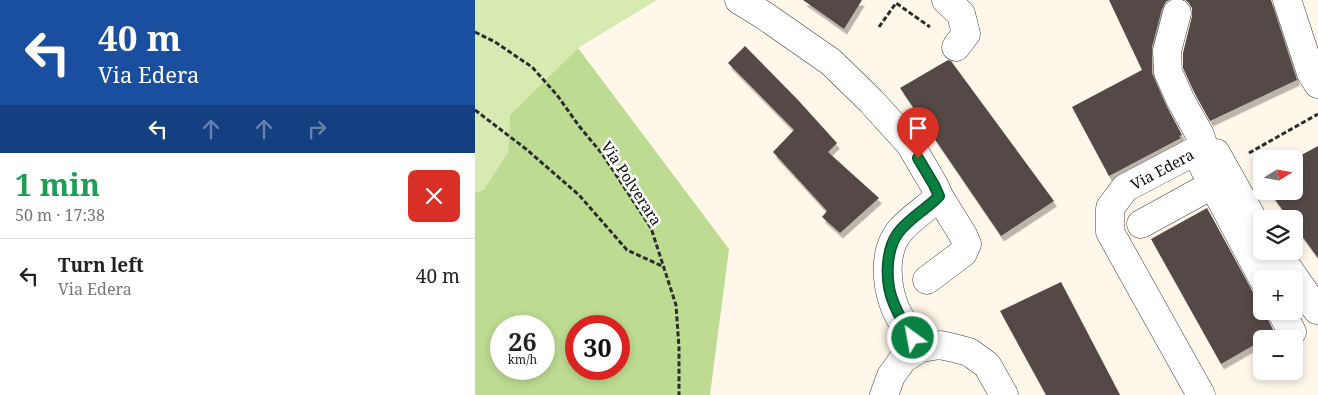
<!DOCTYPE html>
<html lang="en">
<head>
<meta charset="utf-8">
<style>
  body { margin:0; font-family:"Noto Serif",serif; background:#f6f6f6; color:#222; height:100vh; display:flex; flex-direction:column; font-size:19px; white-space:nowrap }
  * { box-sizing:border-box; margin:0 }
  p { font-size:16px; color:#767676 }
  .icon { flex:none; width:28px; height:28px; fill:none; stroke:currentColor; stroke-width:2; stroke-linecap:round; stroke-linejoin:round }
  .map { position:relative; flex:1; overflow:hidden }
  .drawer { display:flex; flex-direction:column; background:#fff; width:475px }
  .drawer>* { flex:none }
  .top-card { background:#1a4fa0; color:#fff; overflow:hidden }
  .needle { width:32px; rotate:79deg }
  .tools { position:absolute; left:778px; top:150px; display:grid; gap:10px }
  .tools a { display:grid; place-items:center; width:50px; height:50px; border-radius:8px; background:#fff; box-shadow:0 2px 8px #0003; font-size:25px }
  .speed { position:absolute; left:15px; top:315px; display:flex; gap:10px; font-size:25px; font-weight:700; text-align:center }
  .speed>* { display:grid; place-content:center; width:65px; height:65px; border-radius:50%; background:#fff; box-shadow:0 2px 8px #0003; line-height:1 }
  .speed small { font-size:12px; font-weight:400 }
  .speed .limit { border:8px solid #d22; background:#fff; color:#111 }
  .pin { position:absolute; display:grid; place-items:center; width:42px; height:42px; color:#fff; margin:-51px -21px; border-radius:50% 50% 50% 0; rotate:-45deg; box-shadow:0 0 5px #0007 }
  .pin .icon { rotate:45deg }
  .me { position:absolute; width:55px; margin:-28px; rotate:328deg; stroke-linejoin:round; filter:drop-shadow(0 0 4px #0008) }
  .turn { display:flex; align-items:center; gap:18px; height:105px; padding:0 15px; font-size:22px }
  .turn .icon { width:65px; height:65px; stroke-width:2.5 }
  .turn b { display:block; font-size:35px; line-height:42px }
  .lanes { display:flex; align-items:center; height:48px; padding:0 15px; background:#0003; justify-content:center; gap:25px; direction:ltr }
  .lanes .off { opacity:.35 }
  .round { display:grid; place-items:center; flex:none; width:52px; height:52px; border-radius:8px; background:#f6f6f6 }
  .overview { display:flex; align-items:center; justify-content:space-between; height:85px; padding:0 15px }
  h1 { font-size:30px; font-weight:700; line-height:38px; color:#1e9e55 }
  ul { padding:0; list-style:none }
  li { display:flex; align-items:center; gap:15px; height:75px; padding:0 15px; border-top:1px solid #e0e0e0 }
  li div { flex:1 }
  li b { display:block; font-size:19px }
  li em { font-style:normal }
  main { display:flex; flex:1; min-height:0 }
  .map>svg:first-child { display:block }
  .green { fill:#d7eab2 }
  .forest { fill:#bddb91; fill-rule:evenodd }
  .building { fill:#544a47; filter:url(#shadow) }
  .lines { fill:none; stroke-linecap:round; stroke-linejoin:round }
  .minor-casing { stroke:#3e3e3e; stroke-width:29 }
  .path { stroke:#2d2d2d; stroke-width:3; stroke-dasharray:5 2.5; stroke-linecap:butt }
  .minor { stroke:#fff; stroke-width:28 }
  .route-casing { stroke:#07532c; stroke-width:12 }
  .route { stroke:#0b8043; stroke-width:9 }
  .labels { text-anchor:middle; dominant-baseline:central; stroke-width:5; stroke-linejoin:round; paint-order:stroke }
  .street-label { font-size:15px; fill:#0b0b0b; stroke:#fff }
</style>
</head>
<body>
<main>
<section class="drawer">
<div class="top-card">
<div class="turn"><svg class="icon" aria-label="left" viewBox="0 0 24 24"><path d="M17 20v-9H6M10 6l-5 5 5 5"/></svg><div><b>40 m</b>Via Edera</div></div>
<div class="lanes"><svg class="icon" aria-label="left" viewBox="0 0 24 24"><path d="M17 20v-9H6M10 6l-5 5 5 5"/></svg><svg class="icon off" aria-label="ahead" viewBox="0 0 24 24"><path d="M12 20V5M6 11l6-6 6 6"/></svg><svg class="icon off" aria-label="ahead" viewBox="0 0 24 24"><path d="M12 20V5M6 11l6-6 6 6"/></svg><svg class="icon off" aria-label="right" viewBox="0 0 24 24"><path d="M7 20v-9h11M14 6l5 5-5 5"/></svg></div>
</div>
<div class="overview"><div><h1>1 min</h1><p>50 m · 17:38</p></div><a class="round" style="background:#d93025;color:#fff"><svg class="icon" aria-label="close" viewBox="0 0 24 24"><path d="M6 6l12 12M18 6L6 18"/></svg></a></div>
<ul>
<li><svg class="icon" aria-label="left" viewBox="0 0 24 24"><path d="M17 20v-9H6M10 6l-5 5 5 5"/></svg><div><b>Turn left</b><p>Via Edera</p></div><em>40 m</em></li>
</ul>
</section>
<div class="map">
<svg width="843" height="395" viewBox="0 0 843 395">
  <defs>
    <filter id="shadow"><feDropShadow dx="3" dy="5.5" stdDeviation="0" flood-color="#0004"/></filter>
  </defs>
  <rect width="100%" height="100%" fill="#fff7e9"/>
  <path class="green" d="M0,0H182L103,48L35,115L33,152L9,191L0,193Z"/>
  <path class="forest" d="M103,48L254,249L235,395H0V193L9,190L33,152L35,115ZM26,326H69V369H26ZM101,326H144V369H101Z"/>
  <path class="building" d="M328,0H387L369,29Z
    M634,0H694L691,2L687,9L677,47V73L691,105L707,135L704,136L706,138L634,176L597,107L667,70Z
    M710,0H796L822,80L735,121L719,92L708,68V53L717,16V8L713,2Z
    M270,46L323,100L362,143L353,152L404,198L365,233L347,217L352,211L298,152L319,130L253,63Z
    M473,60L476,61L579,201L526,236L425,88Z
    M843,146V258L819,225V219H814L794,191H819V159Z
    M732,208L786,307V311H789L800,334L791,339H786V341L746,364L676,239Z
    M586,282L645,395H571L525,311Z"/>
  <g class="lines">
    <defs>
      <path id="minor" d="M264,0L287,14L356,62L396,101L435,144L459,185L464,196C452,209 435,218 424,232C409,251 411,281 418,302C423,319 436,334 446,348
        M471,0L486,14L491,34L481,47
        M812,0L836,73L843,84
        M702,13L692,51L693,72L705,99L725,135L728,144L724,149L650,188L635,208V232L726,395
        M720,151L788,279
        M741,153L779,221L786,231
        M666,224L737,185
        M801,251L842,310
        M452,280L488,253L492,244L488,235L464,196
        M806,311L817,332
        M409,395L416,376L428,359L446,348L465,345L479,348L494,352L512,365L529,395"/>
    </defs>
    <use href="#minor" class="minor-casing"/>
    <path class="path" d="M404,27L421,3L455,27
      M0,32L20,42L57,67L82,95L104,126L128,155L176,228L201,305L204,348V395
      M0,110L51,149L104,195L152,250L187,266
      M774,153L843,114"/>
    <use href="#minor" class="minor"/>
  </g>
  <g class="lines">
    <defs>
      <path id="route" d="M438,338C431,328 424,316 419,304C410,284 410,251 423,233C434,218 452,209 464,196L459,185L443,158"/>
    </defs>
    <use href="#route" class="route-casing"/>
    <use href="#route" class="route"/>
  </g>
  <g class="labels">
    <g class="street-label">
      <text transform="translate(687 169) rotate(-28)">Via Edera</text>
      <text transform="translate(157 183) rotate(57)">Via Polverara</text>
    </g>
  </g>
</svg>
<div class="tools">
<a><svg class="needle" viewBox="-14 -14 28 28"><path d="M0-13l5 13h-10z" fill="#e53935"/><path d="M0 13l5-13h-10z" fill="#767676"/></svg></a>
<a><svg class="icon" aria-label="layers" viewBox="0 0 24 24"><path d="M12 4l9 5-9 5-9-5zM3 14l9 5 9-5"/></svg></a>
<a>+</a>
<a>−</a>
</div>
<div class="speed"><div>26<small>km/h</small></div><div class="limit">30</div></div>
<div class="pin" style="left:443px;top:158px;background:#d93025"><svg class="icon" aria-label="arrive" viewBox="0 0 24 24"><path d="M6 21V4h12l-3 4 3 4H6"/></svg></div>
<svg class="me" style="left:438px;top:338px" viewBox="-20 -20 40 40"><circle r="17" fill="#0b8043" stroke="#fff" stroke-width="3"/><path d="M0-11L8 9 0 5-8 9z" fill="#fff"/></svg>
</div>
</main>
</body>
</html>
